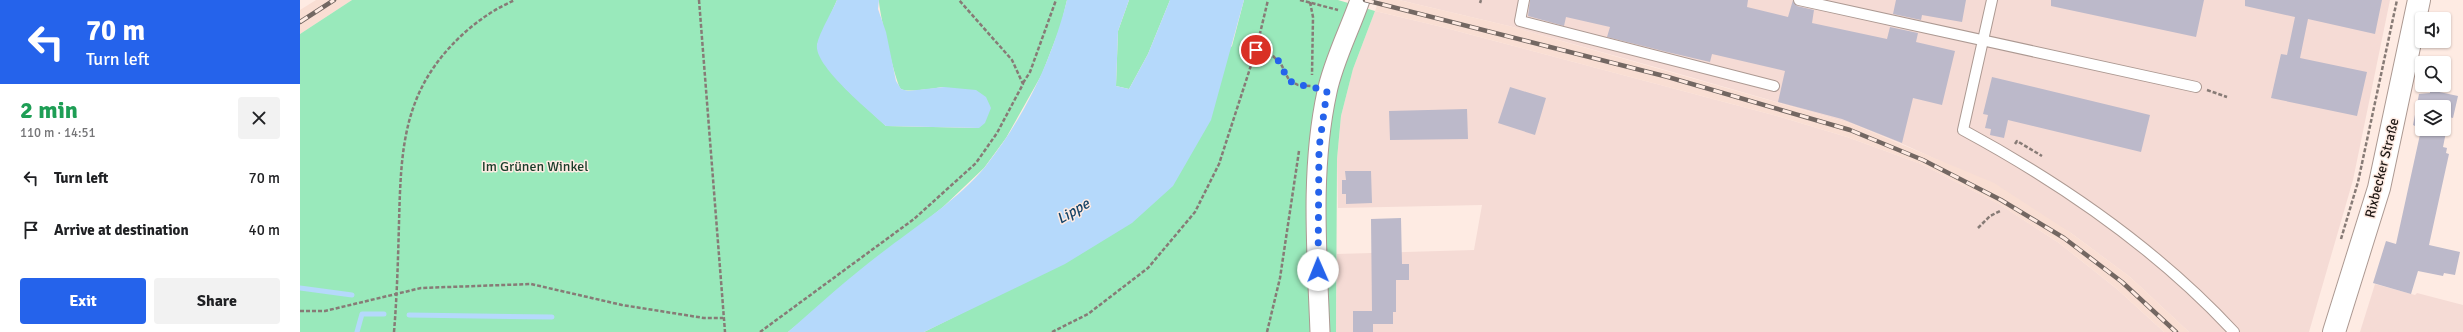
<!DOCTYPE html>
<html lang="en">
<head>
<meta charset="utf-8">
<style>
  body { margin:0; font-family:Signika,sans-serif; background:#f2f2f2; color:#202124; height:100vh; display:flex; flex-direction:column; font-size:15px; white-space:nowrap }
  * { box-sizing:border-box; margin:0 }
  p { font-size:13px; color:#757577 }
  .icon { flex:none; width:22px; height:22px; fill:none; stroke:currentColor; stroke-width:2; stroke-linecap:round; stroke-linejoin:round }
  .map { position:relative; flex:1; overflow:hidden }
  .side { display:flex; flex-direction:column; background:#fff; width:300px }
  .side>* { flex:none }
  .hud { background:#2563eb; color:#fff; overflow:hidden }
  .fabs { position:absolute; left:2115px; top:12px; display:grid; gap:8px }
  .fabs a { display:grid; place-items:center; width:36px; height:36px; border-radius:4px; background:#fff; box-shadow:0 1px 3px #0004; font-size:20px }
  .pin { position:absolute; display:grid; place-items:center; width:34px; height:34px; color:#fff; margin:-17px; border:2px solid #fff; border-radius:50%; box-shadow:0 1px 4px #0007 }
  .me { position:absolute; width:44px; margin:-22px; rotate:359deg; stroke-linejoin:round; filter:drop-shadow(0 0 3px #0008) }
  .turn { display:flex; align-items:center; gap:14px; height:84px; padding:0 20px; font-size:18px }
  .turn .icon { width:52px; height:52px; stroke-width:2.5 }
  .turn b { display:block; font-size:28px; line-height:34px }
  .round { display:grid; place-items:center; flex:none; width:42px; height:42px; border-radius:4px; background:#f2f2f2 }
  .overview { display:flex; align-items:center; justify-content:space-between; height:68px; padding:0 20px }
  h1 { font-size:24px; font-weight:700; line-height:30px; color:#1e9e55 }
  .button { display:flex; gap:8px; margin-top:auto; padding:8px 20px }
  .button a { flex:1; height:46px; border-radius:4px; background:#2563eb; color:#fff; font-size:16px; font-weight:700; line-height:46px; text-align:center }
  .button a+a { background:#f2f2f2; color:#202124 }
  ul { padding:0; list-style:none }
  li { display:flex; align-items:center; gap:12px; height:52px; padding:0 20px }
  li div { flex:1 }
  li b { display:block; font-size:15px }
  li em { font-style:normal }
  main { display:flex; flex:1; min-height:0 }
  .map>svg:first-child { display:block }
  .industrial { fill:#f5dbd5 }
  .built { fill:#f9ded3 }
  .green { fill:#99e9bb }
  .water { fill:#b5d9fb }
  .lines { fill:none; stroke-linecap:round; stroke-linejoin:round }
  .stream { stroke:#b5d9fb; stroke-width:5 }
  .building { fill:#bcb9ca; fill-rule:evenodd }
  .service-casing { stroke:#ac9992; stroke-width:12 }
  .minor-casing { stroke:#ac9992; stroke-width:21 }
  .tertiary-casing { stroke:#ac9992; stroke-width:24 }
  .path { stroke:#877b76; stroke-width:2.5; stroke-dasharray:4 2; stroke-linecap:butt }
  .service { stroke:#fff; stroke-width:10 }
  .minor { stroke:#fff; stroke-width:19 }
  .tertiary { stroke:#fff; stroke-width:22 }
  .rail-casing { stroke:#736762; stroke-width:4.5 }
  .rail { stroke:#feebe3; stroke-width:3; stroke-dasharray:9; stroke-linecap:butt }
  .route { stroke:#2563eb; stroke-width:7; stroke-dasharray:0 12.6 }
  .labels { text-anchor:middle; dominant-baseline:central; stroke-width:3; stroke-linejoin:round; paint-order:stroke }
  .park-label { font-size:14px; fill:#193c29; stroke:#feebe3 }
  .street-label { font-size:14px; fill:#211a17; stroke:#feebe3 }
  .water-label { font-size:15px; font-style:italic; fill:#154367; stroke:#feebe3 }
</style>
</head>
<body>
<main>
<section class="side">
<div class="hud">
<div class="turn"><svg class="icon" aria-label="left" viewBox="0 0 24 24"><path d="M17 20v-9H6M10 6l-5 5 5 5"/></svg><div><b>70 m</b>Turn left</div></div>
</div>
<div class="overview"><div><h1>2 min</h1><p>110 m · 14:51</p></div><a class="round"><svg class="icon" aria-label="close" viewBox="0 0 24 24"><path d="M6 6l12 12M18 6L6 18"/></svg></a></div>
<ul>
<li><svg class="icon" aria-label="left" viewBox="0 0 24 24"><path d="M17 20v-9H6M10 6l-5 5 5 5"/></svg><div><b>Turn left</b></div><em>70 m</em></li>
<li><svg class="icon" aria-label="arrive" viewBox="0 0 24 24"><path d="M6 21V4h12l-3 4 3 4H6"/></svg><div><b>Arrive at destination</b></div><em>40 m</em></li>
</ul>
<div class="button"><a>Exit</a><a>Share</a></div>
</section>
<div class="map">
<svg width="2163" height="332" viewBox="0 0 2163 332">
  <rect width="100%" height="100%" fill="#feebe3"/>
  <path class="industrial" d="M1099,0H2090L2053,180L2009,332H1889L1830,277L1771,233L1642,162L1605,145L1553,124L1369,71L1209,26Z
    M1075,11L1142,27L1477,116L1547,137L1621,164L1699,204L1759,243L1817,289L1864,332H1036L1037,254L1174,250L1182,205L1038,208L1037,159L1041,116L1053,69Z
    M2075,284L2115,295L2117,293L2163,305V332H2060Z"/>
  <path class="built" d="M16,0H52L0,34V10Z
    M1079,0H1099L1209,26L1553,124L1694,183L1771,233L1830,277L1889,332H1864L1817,289L1759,243L1699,204L1621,164L1547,137L1477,116L1142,27L1075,11Z"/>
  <path class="green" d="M52,0H537L517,45L545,88L586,126L679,128L644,87C635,88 608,93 601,89C596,85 578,8 579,0H767L761,25L742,74L706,138L684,168L643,207L488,332H0V34Z
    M829,0H870L848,54L829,89L816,86L818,31Z
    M944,0H1038L1075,11L1053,69L1041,116L1037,159L1036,332H624L682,303L932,46Z"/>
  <path class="water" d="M537,0H579L578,9L586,32L596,81L601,89L608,91L644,87L676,90L686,97L691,108L685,123L679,128L586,126C571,112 514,66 517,45C519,33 532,12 537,0Z
    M767,0H829L818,31L816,86L829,89L848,54L870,0H944L911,120L873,186L832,223L765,264L624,332H488C521,303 553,274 588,248C621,223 658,199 685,167C724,118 752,60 767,0Z"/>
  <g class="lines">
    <path class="stream" d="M0,288L52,295
      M109,315L252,317
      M57,332L62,314H84"/>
  </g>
  <path class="building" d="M1230,0H1448L1447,7L1488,17L1493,0L1497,6L1514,10L1512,23L1587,39L1590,27L1618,33L1616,42L1655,51L1642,105L1613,98L1602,143L1542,119L1478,102L1485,71L1412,54L1410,62L1367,52L1307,37L1310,27L1266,17L1264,26L1228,16Z
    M1596,0H1666L1662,22L1622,15L1621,20L1593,14Z
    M1751,0H1904L1896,37L1751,6Z
    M1945,0H2082L2075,34L2008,19L2000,58L2067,72L2057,116L1971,98L1981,54L1987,55L1995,17L1945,6Z
    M1692,77L1850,115L1841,152L1708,120L1704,138L1690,135L1691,129L1685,128L1688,115L1683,114Z
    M1210,87L1246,98L1235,135L1198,123Z
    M2130,90L2158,96L2153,118L2149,117L2143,147L2147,148L2146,153L2149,154L2129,245L2160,252L2155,275L2144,273L2143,276L2118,271L2111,294L2073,283L2086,241L2096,244L2121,130L2115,128V126L2113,125L2119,94L2130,93ZM2122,107H2144V129H2122Z
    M1167,109L1168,139L1090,140L1089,111Z
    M1045,171H1071L1072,203L1046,204V194H1042V180H1046Z
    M1101,218L1102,264H1109V280H1096V312H1093V324H1073V332H1053V311H1072L1071,219Z"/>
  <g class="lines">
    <defs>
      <path id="service" d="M1224,0L1220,21L1474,86
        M1499,0L1896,87
        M1692,0L1663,130C1763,184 1856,248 1934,332"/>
      <path id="minor" d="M1020,332C1017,253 1010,170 1027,92C1033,62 1050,29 1060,0"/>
      <path id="tertiary" d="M2034,332L2079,188L2119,0"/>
    </defs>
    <use href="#service" class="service-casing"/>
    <use href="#minor" class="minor-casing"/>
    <use href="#tertiary" class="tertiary-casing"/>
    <path class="path" d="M399,0L425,332
      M1000,0L1038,10
      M1010,2L1013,17L1012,75
      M1180,3L1181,0
      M956,50L973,56L981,64L989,80L998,85L1011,86
      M723,83L730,72L756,0
      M1907,90L1927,97
      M1715,144L1717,141L1742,156
      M1678,228L1690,216L1700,211
      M2041,239L2058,182L2097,0
      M0,311H25L121,288L231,284L322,305L404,318H423
      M94,332C97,296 98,260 99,223C101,147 103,90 162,35C177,21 196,8 215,0
      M460,332L614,219L676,163L697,133L723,84L712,60L659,0
      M752,332L788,314L848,268L895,212L919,164L956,50L968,0
      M967,332L980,278L999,151"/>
    <use href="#service" class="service"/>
    <use href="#minor" class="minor"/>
    <use href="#tertiary" class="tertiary"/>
    <defs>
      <path id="rail" d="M1065,0L1368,77L1550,130L1623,160L1701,200L1764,238L1822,282L1876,332
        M0,22L34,0"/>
    </defs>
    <use href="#rail" class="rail-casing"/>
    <use href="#rail" class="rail"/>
  </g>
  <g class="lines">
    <path class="route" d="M956,50C966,52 975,56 981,64C984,70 985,77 990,81C999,86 1016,87 1027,91L1019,148L1018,270"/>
  </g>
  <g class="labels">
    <g class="park-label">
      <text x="235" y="166">Im Grünen Winkel</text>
    </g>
    <g class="street-label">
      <text transform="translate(2082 168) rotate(-76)">Rixbecker Straße</text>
    </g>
    <g class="water-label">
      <text transform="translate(773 211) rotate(-31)">Lippe</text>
    </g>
  </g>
</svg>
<div class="fabs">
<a><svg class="icon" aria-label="sound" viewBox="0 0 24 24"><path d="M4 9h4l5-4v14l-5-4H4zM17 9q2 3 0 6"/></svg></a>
<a><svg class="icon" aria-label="search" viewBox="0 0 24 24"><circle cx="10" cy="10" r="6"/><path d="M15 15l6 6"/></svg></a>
<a><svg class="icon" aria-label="layers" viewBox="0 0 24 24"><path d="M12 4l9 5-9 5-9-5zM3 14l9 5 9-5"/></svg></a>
</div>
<div class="pin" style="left:956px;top:50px;background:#d93025"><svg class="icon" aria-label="arrive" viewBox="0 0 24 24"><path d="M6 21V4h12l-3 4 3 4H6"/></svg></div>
<svg class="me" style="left:1018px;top:270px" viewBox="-20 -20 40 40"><circle r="19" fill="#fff"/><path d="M0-13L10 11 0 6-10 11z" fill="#2563eb"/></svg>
</div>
</main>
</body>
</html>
